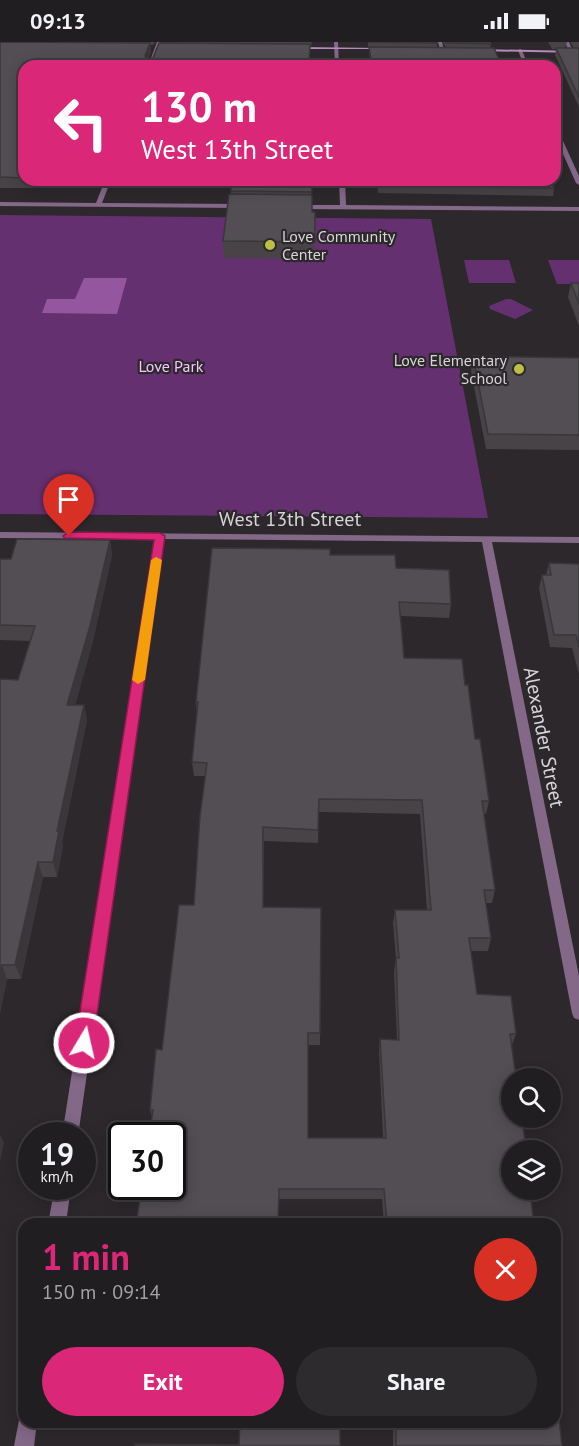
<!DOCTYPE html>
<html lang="en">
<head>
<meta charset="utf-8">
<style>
  body { margin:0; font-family:"PT Sans",sans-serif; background:#2d2b2e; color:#f1f3f6; height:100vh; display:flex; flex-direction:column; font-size:22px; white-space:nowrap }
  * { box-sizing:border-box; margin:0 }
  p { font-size:20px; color:#a2a2a5 }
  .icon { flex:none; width:33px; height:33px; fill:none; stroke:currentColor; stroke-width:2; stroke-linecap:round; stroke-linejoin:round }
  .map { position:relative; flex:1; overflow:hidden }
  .details { position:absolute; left:18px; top:1176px; width:543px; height:210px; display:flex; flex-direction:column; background:#211e21; border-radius:18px; box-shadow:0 3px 15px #0003,0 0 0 2px #3e3c3f }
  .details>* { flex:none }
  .banner { position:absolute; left:18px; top:18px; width:543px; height:126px; border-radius:18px; box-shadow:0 3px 15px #0003,0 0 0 2px #3e3c3f; background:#db2777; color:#fff; overflow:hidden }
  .tools { position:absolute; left:501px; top:1026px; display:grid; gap:12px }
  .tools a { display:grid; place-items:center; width:60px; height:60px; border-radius:50%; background:#211e21; box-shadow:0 3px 15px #0003,0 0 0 2px #3e3c3f; font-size:30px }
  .speed { position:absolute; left:18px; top:1080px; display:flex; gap:12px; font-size:30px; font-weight:700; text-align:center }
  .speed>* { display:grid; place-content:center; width:78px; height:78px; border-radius:50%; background:#211e21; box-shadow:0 3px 15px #0003,0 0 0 2px #3e3c3f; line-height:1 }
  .speed small { font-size:15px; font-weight:400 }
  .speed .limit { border:3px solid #111; border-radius:9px; background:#fff; color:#111 }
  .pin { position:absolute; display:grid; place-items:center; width:51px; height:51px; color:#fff; margin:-62px -26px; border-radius:50% 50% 50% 0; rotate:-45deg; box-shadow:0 0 6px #0007 }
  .pin .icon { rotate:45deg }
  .me { position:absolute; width:66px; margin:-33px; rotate:9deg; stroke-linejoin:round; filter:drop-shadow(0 0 4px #0008) }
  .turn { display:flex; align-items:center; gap:21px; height:126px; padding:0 24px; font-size:27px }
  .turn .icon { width:78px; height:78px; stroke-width:2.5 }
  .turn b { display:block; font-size:42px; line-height:51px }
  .round { display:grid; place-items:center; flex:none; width:63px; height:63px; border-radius:32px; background:#2d2b2e }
  .overview { display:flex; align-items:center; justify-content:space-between; height:102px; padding:0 24px }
  h1 { font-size:36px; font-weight:600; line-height:45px; color:#db2777 }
  .button { display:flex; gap:12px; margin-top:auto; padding:12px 24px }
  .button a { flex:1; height:69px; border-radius:36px; background:#db2777; color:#fff; font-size:24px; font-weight:600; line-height:69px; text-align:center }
  .button a+a { background:#2d2b2e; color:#f1f3f6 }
  .status { display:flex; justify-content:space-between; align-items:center; height:42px; padding:0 30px; background:#211e21; direction:ltr }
  .status svg { height:16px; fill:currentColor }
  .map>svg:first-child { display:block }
  .green { fill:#65306f }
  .water { fill:#93569f }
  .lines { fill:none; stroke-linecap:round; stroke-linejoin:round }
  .lane { fill:#836888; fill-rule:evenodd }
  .street { fill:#836888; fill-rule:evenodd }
  .secondary { fill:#b68bbe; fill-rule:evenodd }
  .wall { fill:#474347; fill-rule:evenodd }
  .shaded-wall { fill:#39373a }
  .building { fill:#524e53; stroke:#39373a; stroke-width:1.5; fill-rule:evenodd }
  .route { fill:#db2777; stroke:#8e194d; stroke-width:1.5 }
  .slow { fill:#f59e0b }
  .poi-dot { fill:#bbc044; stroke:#2c282c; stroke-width:2 }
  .labels { text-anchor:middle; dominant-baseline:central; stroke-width:4.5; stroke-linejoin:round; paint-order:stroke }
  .far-poi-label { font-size:16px; fill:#d7d5d8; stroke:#2c282c; text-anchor:start }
  .far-park-label { font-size:16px; fill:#f6c4ff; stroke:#2c282c }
  .street-label { font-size:20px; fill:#d7d5d8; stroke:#2c282c }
</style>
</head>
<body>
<div class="status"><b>09:13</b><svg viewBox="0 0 49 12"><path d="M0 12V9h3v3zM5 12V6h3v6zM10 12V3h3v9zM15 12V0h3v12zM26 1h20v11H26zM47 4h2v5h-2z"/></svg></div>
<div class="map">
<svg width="579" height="1404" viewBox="0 0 579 1404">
  <rect width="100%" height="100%" fill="#2c282c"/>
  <path class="green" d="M0,173L431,177L488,476L0,472Z
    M464,218H509L516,241H469Z
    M548,218H579V242H557Z
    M506,257H511L533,268L515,277L490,267L489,264Z"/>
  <path class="water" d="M84,236H127L117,272L42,271L47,257H75Z"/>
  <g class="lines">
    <path class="lane" d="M438,0H442L444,8H440Z
      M565,0H569L572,7H568Z"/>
    <path class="street" d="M157,0H161L152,24H148Z
      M334,0H338L339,24H335Z
      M520,7L522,8L528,24H524L518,8Z
      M555,86L558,88L579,134V143L576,141L555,94Z
      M105,138H111L102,161L242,162L245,164L242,166L0,164V160L96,161Z
      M339,138H345L346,163L579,165V169L298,167L295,165L298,163H340Z
      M0,490L579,495V501L492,500L579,934V978L574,976L572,971L482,500L164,497L78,1094H62L155,497L0,496Z
      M55,1144H71L66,1182H48Z
      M24,1372V1380H37L34,1404H14L20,1373Z"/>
    <path class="secondary" d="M295,5L383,6L385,7H293Z
      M478,7L579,9V11L476,9Z"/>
  </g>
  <path class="wall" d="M0,0H155L153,3H150L151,10L148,17L153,16L162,0H312L311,4H310L309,24H24V138H50L46,146H0Z
    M368,0H437V6L368,5Z
    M443,0H490L491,2L490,6H446Z
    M548,0H567L565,6H574L570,0H579V65L555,13L556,7H552Z
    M369,5L502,24H371L369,11Z
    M231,138H311L312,170H315V217L224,216L223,199L231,152Z
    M377,138H550L554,146L553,154L378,151Z
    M571,241H579V284L568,255Z
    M473,314L579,316V408L486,407L471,329Z
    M110,498L112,513L93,599L75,663H84L87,678L62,800L63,804L57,835H43L21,937H7L0,971V637L18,638L30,599L0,598V517H11Z
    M330,513L396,526L451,562L449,576L401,574L404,616L465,643L475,697L489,759L486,772H484L495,848L492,861H486L491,896L488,909H471L477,952L516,992L512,1003L525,1099L542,1150L537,1160H532L534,1182H384L382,1157H279L152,1075L150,1068L194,863L205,734H194L192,720L197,673L196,660ZM319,770L420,772L427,868H395L393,881L396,917L394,929L397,998L380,997L379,1009L383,1096H308V1003H320V991L263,865L264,799L318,801Z
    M549,521L579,522V632L572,606L550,605L539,546L542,533H546Z
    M393,1380H555L562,1404H393Z"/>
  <path class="shaded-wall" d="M150,1L151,10L148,19L145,14Z
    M45,138H50L46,146Z
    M110,498L112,513L93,599L71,678L67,663Z
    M84,663L87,678L62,800L63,804L57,835L53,820L57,789Z
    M38,820L43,835L21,937L15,923Z
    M2,923L7,937L0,971V932Z
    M0,1093L4,1100L0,1120Z"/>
  <path class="building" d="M0,0L150,1L145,14L147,17L153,16L159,1L310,2L309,24H194L196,19H124L122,24H24V136L0,135Z
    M368,0H437V1Z
    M446,0H490L491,2L446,1Z
    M369,5L494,6L502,24H372Z
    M556,6H579V55Z
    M231,138H311L312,150L231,149Z
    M378,138H550L554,146L378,144Z
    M229,152L312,153V170H315V200L223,199Z
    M571,241H579V262Z
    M473,314L579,316V393L488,392Z
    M17,497L110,498L90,584L67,663H84L57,789H59L53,820H38L15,923H2L0,932V637L18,638L35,584L0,583V517H11Z
    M212,506L330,507V513H395L396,526L449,528L451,562L399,560L404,616L462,617L465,643H468L475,697H480L489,759H482L495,848H484L491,896H469L477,952L511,954L516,992H510L516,1036H512V1076H522L525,1099H535L536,1108H512V1148H542V1150H530L534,1182H387L384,1147H279L278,1182H136L142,1144H172V1094H149L153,1068H150L156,1007L162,1008L179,863H194L200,774L207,721L192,720L198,660H196ZM319,757L422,758L431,868H395L399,916H396L399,998L380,997L386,1096H308V991H320L321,866L263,865V785L318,788Z
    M549,521L579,522V605L576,593H554L542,533H551Z
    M555,1340L562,1404H396V1380H555Z
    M240,1380H340V1404H135V1402L239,1403Z"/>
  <path class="route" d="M69,490L160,491L165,494L93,1001L90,1007L84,1009L78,1007L75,1001L154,498L65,496L63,494Z"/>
  <path class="slow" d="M156,515L162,518L145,638L138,642L132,638L151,518Z"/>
  <g class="poi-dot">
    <circle cx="270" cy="203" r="6"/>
    <circle cx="519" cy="327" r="6"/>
  </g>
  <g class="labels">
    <g class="far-poi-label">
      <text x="282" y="194">Love Community<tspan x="282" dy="18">Center</tspan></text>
      <text x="507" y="318" text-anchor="end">Love Elementary<tspan x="507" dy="18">School</tspan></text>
    </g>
    <g class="far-park-label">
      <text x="171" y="324">Love Park</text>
    </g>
    <g class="street-label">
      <text x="290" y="477">West 13th Street</text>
      <text transform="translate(544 695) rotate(79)">Alexander Street</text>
    </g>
  </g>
</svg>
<div class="tools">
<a><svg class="icon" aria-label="search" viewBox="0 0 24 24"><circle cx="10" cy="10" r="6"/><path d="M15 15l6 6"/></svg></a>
<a><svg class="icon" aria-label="layers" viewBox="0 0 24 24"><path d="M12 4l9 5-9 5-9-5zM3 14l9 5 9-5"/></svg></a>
</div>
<div class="speed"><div>19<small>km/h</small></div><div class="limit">30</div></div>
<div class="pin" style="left:69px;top:494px;background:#d93025"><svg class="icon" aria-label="arrive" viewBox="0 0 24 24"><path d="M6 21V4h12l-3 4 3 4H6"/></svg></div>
<svg class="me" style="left:84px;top:1001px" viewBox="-20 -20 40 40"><circle r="17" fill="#db2777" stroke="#fff" stroke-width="3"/><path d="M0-11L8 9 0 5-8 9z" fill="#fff"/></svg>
<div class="banner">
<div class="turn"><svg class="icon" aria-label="left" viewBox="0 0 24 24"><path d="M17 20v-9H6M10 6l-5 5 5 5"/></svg><div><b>130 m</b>West 13th Street</div></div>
</div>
<section class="details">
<div class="overview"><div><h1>1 min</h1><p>150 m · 09:14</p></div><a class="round" style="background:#d93025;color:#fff"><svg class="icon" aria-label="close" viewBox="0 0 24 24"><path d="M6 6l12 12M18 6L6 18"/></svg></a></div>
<div class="button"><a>Exit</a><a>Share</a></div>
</section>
</div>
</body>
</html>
